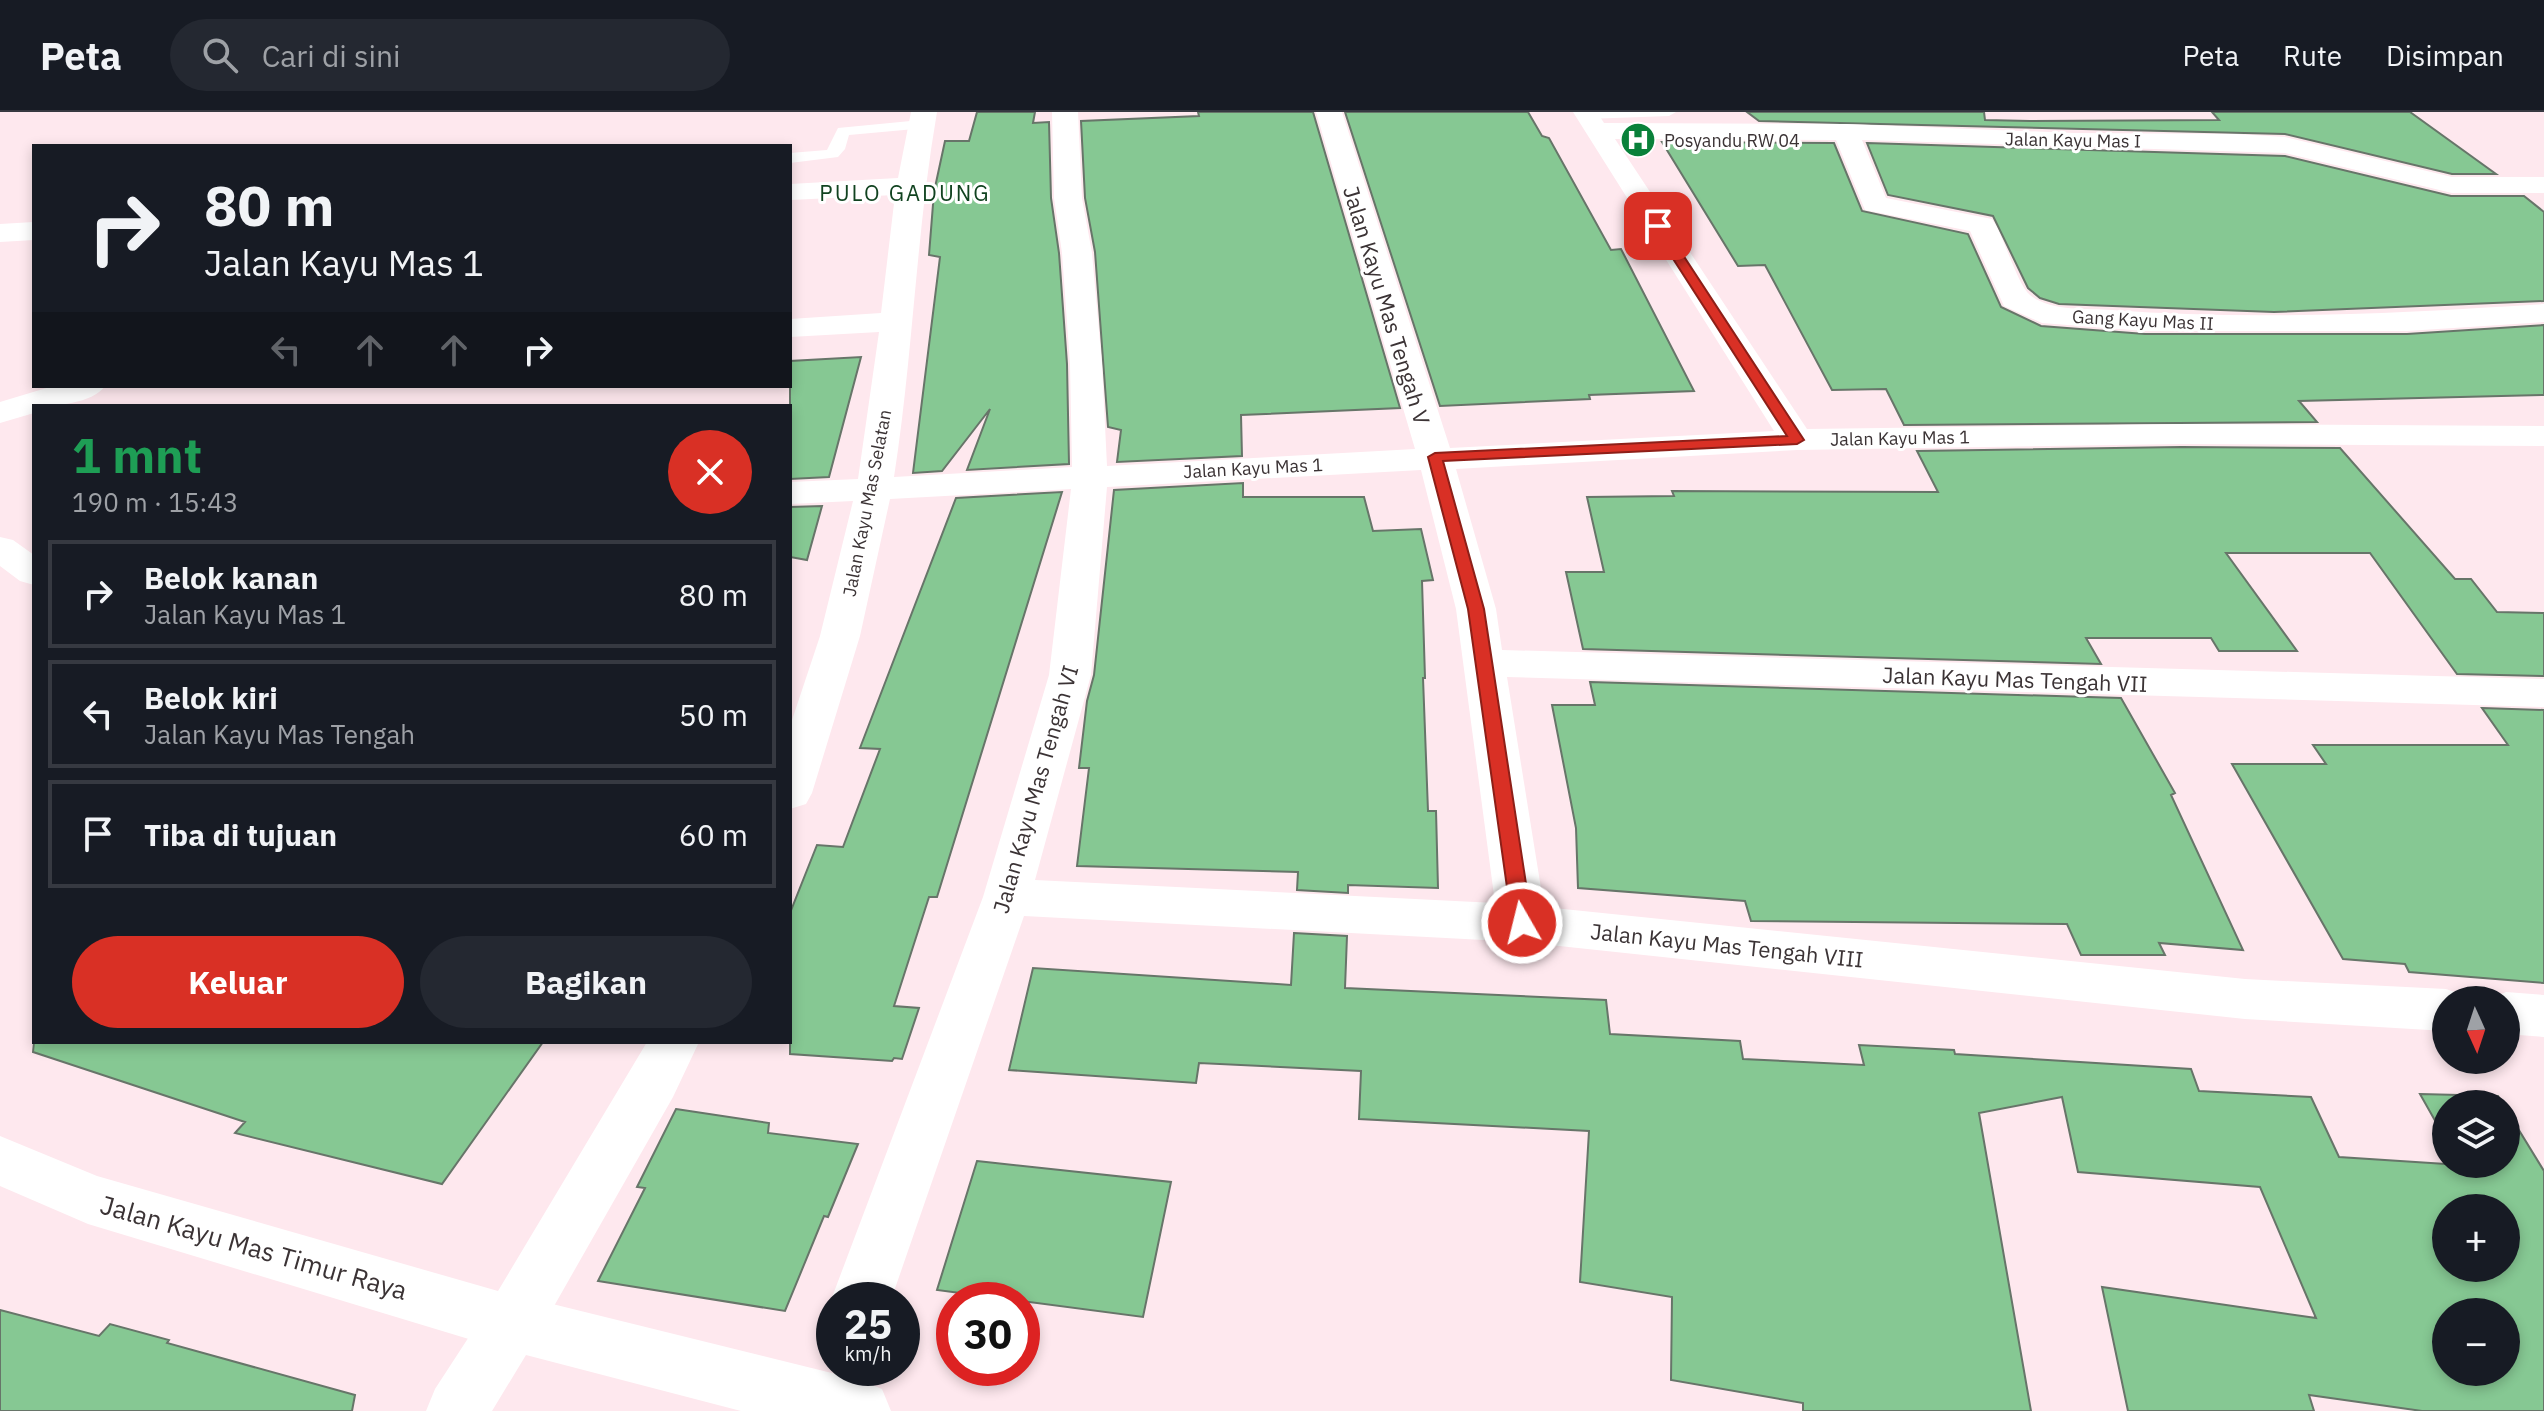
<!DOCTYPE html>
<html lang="id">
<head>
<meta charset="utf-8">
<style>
  body { margin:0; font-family:"IBM Plex Sans",sans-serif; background:#242831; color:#f1f3f6; height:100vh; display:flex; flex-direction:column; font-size:30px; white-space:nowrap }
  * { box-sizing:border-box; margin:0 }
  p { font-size:26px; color:#9ea1a6 }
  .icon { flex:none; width:44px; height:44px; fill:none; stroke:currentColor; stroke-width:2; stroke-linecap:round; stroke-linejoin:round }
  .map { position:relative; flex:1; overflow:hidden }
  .sheet { position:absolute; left:32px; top:292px; width:760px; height:640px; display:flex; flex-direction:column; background:#171b24; border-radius:0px; box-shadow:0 4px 12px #0003 }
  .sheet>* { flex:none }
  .top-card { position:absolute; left:32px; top:32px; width:760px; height:244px; border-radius:0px; box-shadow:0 4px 12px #0003; background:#171b24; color:#f1f3f6; overflow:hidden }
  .needle { width:52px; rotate:177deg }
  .controls { position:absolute; left:2432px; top:874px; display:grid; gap:16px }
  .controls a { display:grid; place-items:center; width:88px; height:88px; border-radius:50%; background:#171b24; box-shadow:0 4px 12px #0003; font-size:40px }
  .speed { position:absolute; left:816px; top:1170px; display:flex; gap:16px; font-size:40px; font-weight:700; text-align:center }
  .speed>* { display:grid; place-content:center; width:104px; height:104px; border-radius:50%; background:#171b24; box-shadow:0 4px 12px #0003; line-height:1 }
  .speed small { font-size:20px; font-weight:400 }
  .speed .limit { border:12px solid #d22; background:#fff; color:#111 }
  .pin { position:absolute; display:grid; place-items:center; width:68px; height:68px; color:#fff; margin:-34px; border-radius:16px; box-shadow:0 4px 12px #0006 }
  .me { position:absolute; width:88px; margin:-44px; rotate:352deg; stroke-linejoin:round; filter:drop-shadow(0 0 6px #0008) }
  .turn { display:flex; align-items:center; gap:28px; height:168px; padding:0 40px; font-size:36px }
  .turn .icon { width:104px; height:104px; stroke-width:2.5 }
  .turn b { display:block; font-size:56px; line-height:68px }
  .lanes { display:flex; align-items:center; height:76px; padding:0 40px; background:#0003; justify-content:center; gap:40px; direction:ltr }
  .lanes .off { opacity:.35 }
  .round { display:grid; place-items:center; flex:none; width:84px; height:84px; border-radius:42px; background:#242831 }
  .overview { display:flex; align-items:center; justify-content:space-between; height:136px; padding:0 40px }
  h1 { font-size:48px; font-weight:700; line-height:60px; color:#1e9e55 }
  .action { display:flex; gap:16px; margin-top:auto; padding:16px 40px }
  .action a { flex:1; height:92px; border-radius:48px; background:#d93025; color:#fff; font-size:32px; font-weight:700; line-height:92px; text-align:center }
  .action a+a { background:#242831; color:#f1f3f6 }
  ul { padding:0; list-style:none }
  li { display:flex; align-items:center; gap:24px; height:108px; margin:0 16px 12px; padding:0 24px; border:4px solid #363941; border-radius:0px }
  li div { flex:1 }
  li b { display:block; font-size:30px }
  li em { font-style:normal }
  header { display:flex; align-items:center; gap:48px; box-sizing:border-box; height:112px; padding:0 40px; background:#171b24; border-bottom:2px solid #363941 }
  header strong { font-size:38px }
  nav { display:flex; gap:44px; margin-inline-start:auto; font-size:28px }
  .search { width:560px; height:72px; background:#242831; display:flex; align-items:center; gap:20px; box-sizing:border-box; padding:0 28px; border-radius:44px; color:#9ea1a6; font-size:30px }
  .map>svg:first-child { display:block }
  .building { fill:#86c893; stroke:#677569; stroke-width:2; fill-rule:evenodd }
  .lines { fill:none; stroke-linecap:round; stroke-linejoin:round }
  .service { fill:#fff; fill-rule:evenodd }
  .minor { fill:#fff; fill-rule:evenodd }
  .tertiary { fill:#fff; fill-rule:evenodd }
  .route { fill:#d93025; stroke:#8d1f18; stroke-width:2 }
  .labels { text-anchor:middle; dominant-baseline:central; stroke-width:6; stroke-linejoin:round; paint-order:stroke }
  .far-poi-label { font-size:18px; fill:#3b3335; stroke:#fff; text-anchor:start }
  .far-street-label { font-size:18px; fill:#3b3335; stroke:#fff }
  .far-quarter-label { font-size:22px; letter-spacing:2px; fill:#114320; stroke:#fff }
  .street-label { font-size:22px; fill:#3b3335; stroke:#fff }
  .near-street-label { font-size:26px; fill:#3b3335; stroke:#fff }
</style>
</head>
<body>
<header>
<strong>Peta</strong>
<div class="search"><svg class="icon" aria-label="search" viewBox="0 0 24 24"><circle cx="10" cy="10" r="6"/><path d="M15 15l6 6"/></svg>Cari di sini</div>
<nav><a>Peta</a><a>Rute</a><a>Disimpan</a></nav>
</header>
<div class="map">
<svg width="2544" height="1299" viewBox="0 0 2544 1299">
  <rect width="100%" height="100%" fill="#fee8ee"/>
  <path class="building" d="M977,0H1035L1033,11L1049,10L1051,86L1059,141L1067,252L1069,352L967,358L990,297L942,359L913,361L940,145L929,143L934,80L945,29H969Z
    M1198,0H1313L1400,296L1241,303L1242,344L1117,350L1121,318L1108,315L1095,140L1085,86L1081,9L1199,4Z
    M1345,0H1528L1542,24L1549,26L1611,138L1621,137L1694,279L1589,283L1590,287L1440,294Z
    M1747,0H1984L1985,8L2030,9L2219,8L2212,0H2410L2496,62H2452L2285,22L1759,9Z
    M1662,30L1834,31L1862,99L1968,122L2001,195L2041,214L2145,222H2407L2544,213V283L2299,289L2317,310L1904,313L1886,277L1832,278L1765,153L1738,154Z
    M1867,31L2285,44L2451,84H2524L2544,100V189L2274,200L2059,192L2040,186L2028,176L1993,104L1888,83Z
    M861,245L829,365L790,367V249Z
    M2181,335L2340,336L2455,467H2471L2497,500L2544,501V564L2457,562L2370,441H2226L2297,539H2219L2211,526H2086L2101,552L1583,537L1566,460H1604L1587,385L1674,384L1672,379L1938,380L1917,339Z
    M1243,371V385H1364L1373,419L1421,417L1433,468L1422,469L1425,566H1423L1428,699H1436L1438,776L1348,773V781L1297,778L1298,760L1077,754L1089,656H1079L1087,589L1094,563L1114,378Z
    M1062,380L937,785H929L894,894L919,896L902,947L894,946L892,949L790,942V801L817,733L843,735L880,637L860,636L956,386Z
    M822,394L807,448L790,445V395Z
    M1590,570L2121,586L2175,681L2171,683L2243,838L2159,831L2165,843H2081L2067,812L1751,809L1745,789L1578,776L1576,716L1552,593H1595Z
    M2482,596L2544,598V871L2409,860L2405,852L2343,847L2232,652H2326L2313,633H2508Z
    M1294,821L1347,824L1345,876L1606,888L1610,922L1740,929L1743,947L1864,953L1859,933L1954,938L1955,942L2191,957L2199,979L2311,985L2339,1045L2446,1052H2506V997L2544,1059V1299H2422L2309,1283L2314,1299H2128L2102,1175L2316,1206L2260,1075L2078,1060L2062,985L1979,1001L2031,1299H1803V1291L1671,1268L1672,1185L1580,1170L1589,1019L1359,1007L1361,959L1199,951L1196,971L1009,958L1033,856L1291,873ZM2446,1096H2506V1156H2446ZM2446,1200H2506V1260H2446Z
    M34,930H543L442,1072L235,1021L245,1010L33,940Z
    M2420,982L2498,984L2503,992H2446V1028Z
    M676,997L769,1011L768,1021L858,1032L828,1105L824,1104L785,1199L598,1169L645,1076L637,1075Z
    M977,1049L1171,1070L1143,1205L937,1178Z
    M0,1198L99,1224L110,1212L169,1228L167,1231L355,1283L352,1299H0Z"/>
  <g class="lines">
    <path class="service" d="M1580,0H1676L1669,4L1586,7L1581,5Z
      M921,8L929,13L926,16L849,23L845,37L838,45L790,51V41L827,38L838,16Z"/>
    <path class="minor" d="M911,0H937C916,121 913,244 894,365L1072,355L1070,252L1062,141L1054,86L1052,0H1078L1082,86L1092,141L1102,252L1107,354L1415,337L1316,0H1342L1450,336L1774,319L1573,0H1597L1604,11L1846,12L2074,21L2236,22L2285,25L2452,65H2544V81H2452L2285,41L1862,28L1886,86L1992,107C2004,124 2017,172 2030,183C2051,200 2087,196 2112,198C2256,209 2401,201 2544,192V210L2407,219H2145L2042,211L2004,194L1970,119L1865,98L1836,28L1615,27L1807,317L2181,312L2544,314V334L2181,332L1797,338L1456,357L1496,497L1502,538L2544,567V595L1507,565L1544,795L2245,867L2446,877L2464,883L2466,888H2446V919L2245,907L1522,830L1024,804L891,1188H834V1194L831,1188L983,785L1049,563L1071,377L890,387L860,524L812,681L806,692L790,697V614L820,524L853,389L790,392V370L858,367L879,220L790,225V207L881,201L895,83L790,88V72L898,66ZM1421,358L1456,497L1495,791L1035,768L1091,563L1107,375Z
      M34,110V128L0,130V112Z
      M53,274H105C92,292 55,294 34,294V301L0,311V290Z
      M0,425L13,428L34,443V473L20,469L0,454Z
      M2506,880L2544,883V925L2506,922V888H2487Z
      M647,930H699L673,985L533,1231L512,1240L88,1112L0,1074V1024L97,1064L498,1179Z"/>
    <path class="tertiary" d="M512,1182L860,1268L882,1277L891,1299H741L526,1243L492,1299H426L435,1277L491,1191Z"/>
  </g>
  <path class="route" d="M1658,111L1664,114L1804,328L1797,332L1443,349L1484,497L1532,811L1529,816H1515L1512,811L1468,497L1428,345L1435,341L1787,324L1652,114Z"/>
  <defs>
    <symbol id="hospital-disc" viewBox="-11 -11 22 22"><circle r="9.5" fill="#09813a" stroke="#fff"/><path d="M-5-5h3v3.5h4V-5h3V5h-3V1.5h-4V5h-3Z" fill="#fff"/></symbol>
  </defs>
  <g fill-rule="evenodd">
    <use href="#hospital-disc" x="1618" y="8" width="40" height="40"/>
  </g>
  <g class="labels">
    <g class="far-poi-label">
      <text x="1664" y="28">Posyandu RW 04</text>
    </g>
    <g class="far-street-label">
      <text transform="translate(2073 28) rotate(1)">Jalan Kayu Mas I</text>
      <text transform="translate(2143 208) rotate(3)">Gang Kayu Mas II</text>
      <text transform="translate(1900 326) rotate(-1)">Jalan Kayu Mas 1</text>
      <text transform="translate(1253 356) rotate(-3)">Jalan Kayu Mas 1</text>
      <text transform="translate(867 391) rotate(-79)">Jalan Kayu Mas Selatan</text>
    </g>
    <g class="far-quarter-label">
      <text x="905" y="80">PULO GADUNG</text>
    </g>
    <g class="street-label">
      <text transform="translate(1387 193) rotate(73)">Jalan Kayu Mas Tengah V</text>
      <text transform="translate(2015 567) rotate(2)">Jalan Kayu Mas Tengah VII</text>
      <text transform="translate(1035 677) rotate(-74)">Jalan Kayu Mas Tengah VI</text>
      <text transform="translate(1727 833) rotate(6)">Jalan Kayu Mas Tengah VIII</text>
    </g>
    <g class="near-street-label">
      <text transform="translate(254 1135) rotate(16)">Jalan Kayu Mas Timur Raya</text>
    </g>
  </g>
</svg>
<div class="controls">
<a><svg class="needle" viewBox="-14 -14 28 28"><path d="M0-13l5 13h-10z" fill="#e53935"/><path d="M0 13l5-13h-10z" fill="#9ea1a6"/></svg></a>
<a><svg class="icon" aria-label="layers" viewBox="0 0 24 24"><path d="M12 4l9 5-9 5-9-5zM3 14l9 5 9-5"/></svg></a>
<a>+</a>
<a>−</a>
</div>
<div class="speed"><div>25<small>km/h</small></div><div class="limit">30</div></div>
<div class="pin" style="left:1658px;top:114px;background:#d93025"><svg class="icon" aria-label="arrive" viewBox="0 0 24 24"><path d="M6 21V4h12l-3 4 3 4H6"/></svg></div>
<svg class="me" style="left:1522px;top:811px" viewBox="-20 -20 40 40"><circle r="17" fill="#d93025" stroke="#fff" stroke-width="3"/><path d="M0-11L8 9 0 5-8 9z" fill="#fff"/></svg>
<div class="top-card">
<div class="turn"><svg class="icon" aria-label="right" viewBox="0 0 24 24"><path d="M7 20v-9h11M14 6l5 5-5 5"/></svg><div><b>80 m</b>Jalan Kayu Mas 1</div></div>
<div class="lanes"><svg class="icon off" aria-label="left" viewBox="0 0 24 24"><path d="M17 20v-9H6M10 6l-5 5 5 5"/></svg><svg class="icon off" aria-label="ahead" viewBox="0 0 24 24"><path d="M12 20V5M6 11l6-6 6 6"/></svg><svg class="icon off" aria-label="ahead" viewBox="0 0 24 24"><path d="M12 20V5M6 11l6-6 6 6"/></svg><svg class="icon" aria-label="right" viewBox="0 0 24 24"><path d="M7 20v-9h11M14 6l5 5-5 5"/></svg></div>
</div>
<section class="sheet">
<div class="overview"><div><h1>1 mnt</h1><p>190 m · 15:43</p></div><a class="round" style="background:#d93025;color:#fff"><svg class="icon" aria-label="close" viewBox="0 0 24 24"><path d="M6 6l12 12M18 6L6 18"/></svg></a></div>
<ul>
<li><svg class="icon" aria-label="right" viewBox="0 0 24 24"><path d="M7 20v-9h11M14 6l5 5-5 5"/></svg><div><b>Belok kanan</b><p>Jalan Kayu Mas 1</p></div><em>80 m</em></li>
<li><svg class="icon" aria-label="left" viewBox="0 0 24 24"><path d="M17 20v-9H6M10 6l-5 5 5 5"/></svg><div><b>Belok kiri</b><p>Jalan Kayu Mas Tengah</p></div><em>50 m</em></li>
<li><svg class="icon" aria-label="arrive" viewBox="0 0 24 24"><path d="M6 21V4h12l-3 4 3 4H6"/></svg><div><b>Tiba di tujuan</b></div><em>60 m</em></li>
</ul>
<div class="action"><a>Keluar</a><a>Bagikan</a></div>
</section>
</div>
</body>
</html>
